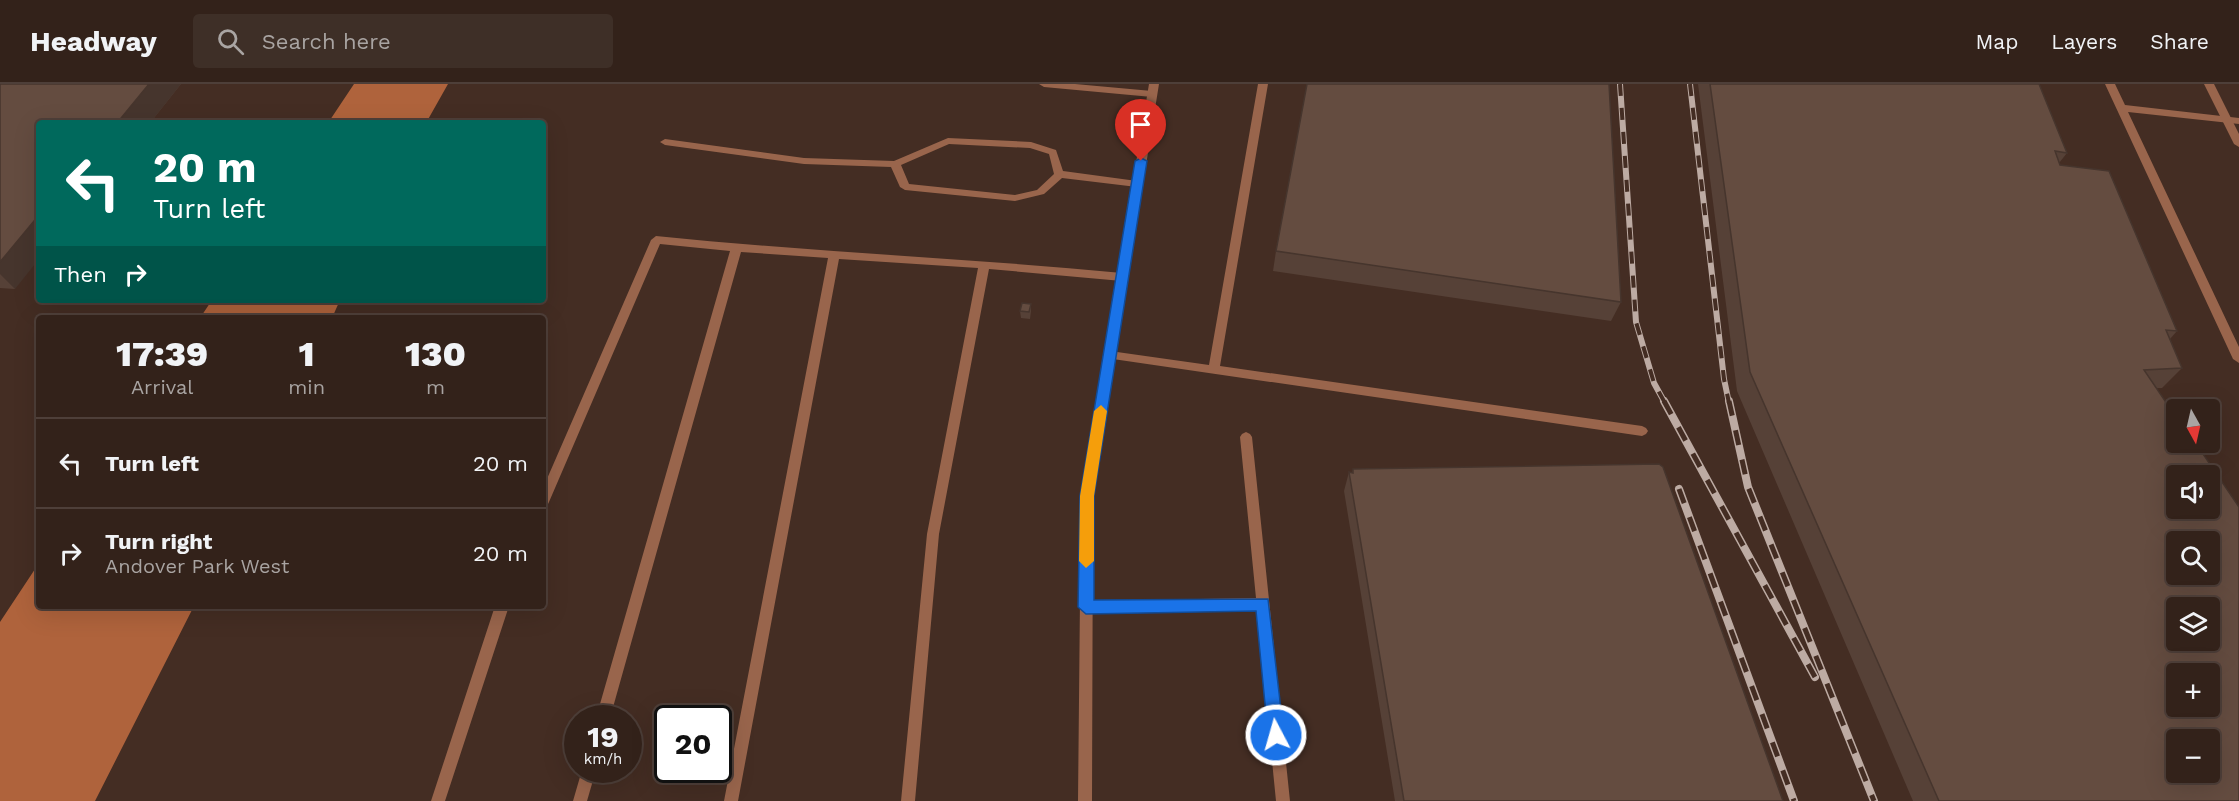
<!DOCTYPE html>
<html lang="en">
<head>
<meta charset="utf-8">
<style>
  body { margin:0; font-family:"Work Sans",sans-serif; background:#3e2f27; color:#f1f3f6; height:100vh; display:flex; flex-direction:column; font-size:22px; white-space:nowrap }
  * { box-sizing:border-box; margin:0 }
  p { font-size:20px; color:#a9a4a2 }
  .icon { flex:none; width:33px; height:33px; fill:none; stroke:currentColor; stroke-width:2; stroke-linecap:round; stroke-linejoin:round }
  .map { position:relative; flex:1; overflow:hidden }
  .details { position:absolute; left:36px; top:231px; width:510px; height:294px; display:flex; flex-direction:column; background:#33221a; border-radius:6px; box-shadow:0 6px 24px #0002,0 0 0 2px #4e3f39 }
  .details>* { flex:none }
  .banner { position:absolute; left:36px; top:36px; width:510px; height:183px; border-radius:6px; box-shadow:0 6px 24px #0002,0 0 0 2px #4e3f39; background:#00695c; color:#fff; overflow:hidden }
  .needle { width:39px; rotate:172deg }
  .tools { position:absolute; left:2166px; top:315px; display:grid; gap:12px }
  .tools a { display:grid; place-items:center; width:54px; height:54px; border-radius:6px; background:#33221a; box-shadow:0 6px 24px #0002,0 0 0 2px #4e3f39; font-size:30px }
  .speed { position:absolute; left:564px; top:621px; display:flex; gap:12px; font-size:30px; font-weight:700; text-align:center }
  .speed>* { display:grid; place-content:center; width:78px; height:78px; border-radius:50%; background:#33221a; box-shadow:0 6px 24px #0002,0 0 0 2px #4e3f39; line-height:1 }
  .speed small { font-size:15px; font-weight:400 }
  .speed .limit { border:3px solid #111; border-radius:9px; background:#fff; color:#111 }
  .pin { position:absolute; display:grid; place-items:center; width:51px; height:51px; color:#fff; margin:-62px -26px; border-radius:50% 50% 50% 0; rotate:-45deg; box-shadow:0 0 6px #0007 }
  .pin .icon { rotate:45deg }
  .me { position:absolute; width:66px; margin:-33px; rotate:354deg; stroke-linejoin:round; filter:drop-shadow(0 0 4px #0008) }
  .turn { display:flex; align-items:center; gap:21px; height:126px; padding:0 18px; font-size:27px }
  .turn .icon { width:78px; height:78px; stroke-width:2.5 }
  .turn b { display:block; font-size:42px; line-height:51px }
  .then { display:flex; align-items:center; height:57px; padding:0 18px; background:#0003; gap:12px; font-size:22px }
  .eta { display:flex; justify-content:space-evenly; align-items:center; height:102px; text-align:center }
  .eta b { font-size:36px; font-weight:800; line-height:42px }
  ul { padding:0; list-style:none }
  li { display:flex; align-items:center; gap:18px; height:90px; padding:0 18px; border-top:2px solid #4e3f39 }
  li div { flex:1 }
  li b { display:block; font-size:22px }
  li em { font-style:normal }
  header { display:flex; align-items:center; gap:36px; box-sizing:border-box; height:84px; padding:0 30px; background:#33221a; border-bottom:2px solid #4e3f39 }
  header strong { font-size:28px }
  nav { display:flex; gap:33px; margin-inline-start:auto; font-size:21px }
  .search { width:420px; height:54px; background:#3e2f27; display:flex; align-items:center; gap:15px; box-sizing:border-box; padding:0 21px; border-radius:6px; color:#a9a4a2; font-size:22px }
  .map>svg:first-child { display:block }
  .water { fill:#af633c }
  .lines { fill:none; stroke-linecap:round; stroke-linejoin:round }
  .service { fill:#99654c; fill-rule:evenodd }
  .minor { fill:#99654c; fill-rule:evenodd }
  .rail-far1-casing { stroke:#bdaba3; stroke-width:6 }
  .rail-casing { stroke:#bdaba3; stroke-width:8 }
  .rail-far1 { stroke:#442d23; stroke-width:4; stroke-dasharray:12; stroke-linecap:butt }
  .rail { stroke:#442d23; stroke-width:5; stroke-dasharray:15; stroke-linecap:butt }
  .wall { fill:#564137 }
  .shaded-wall { fill:#46352d }
  .building { fill:#644c40; stroke:#46352d; stroke-width:1.5; fill-rule:evenodd }
  .route { fill:#1a73e8; stroke:#114b97; stroke-width:1.5 }
  .slow { fill:#f59e0b }
</style>
</head>
<body>
<header>
<strong>Headway</strong>
<div class="search"><svg class="icon" aria-label="search" viewBox="0 0 24 24"><circle cx="10" cy="10" r="6"/><path d="M15 15l6 6"/></svg>Search here</div>
<nav><a>Map</a><a>Layers</a><a>Share</a></nav>
</header>
<div class="map">
<svg width="2239" height="717" viewBox="0 0 2239 717">
  <rect width="100%" height="100%" fill="#442d23"/>
  <path class="water" d="M354,0H448L426,39H328Z
    M212,216H340L332,234H200Z
    M39,479V522H194L95,717H0V538Z"/>
  <g class="lines">
    <path class="service" d="M1039,0H1075L1152,7L1157,10L1152,13L1044,3Z
      M1258,0H1268L1220,282L1642,342L1646,344L1648,347L1646,350L1642,352L1106,274L1104,271L1110,267L1209,281Z
      M2105,0H2115L2125,21L2239,34V40L2128,28L2239,263V279L2233,275Z
      M948,54L1031,58L1056,66L1063,87L1137,97L1142,100L1137,103L1062,94L1044,110L1015,117L905,106L900,103L891,83L804,80L665,61L660,58L665,55L804,74L894,77ZM949,60L1030,64L1049,70L1054,90L1037,106L1015,111L909,100L901,81Z
      M656,152C811,168 967,174 1122,189L1127,193L1122,197L989,185L939,450L915,717H901L927,450L978,184L839,175L738,717H724L828,174L741,168L610,634H596L730,167L660,160L549,418L547,422L543,423V404L651,156Z
      M1246,348L1250,350L1252,353L1290,717H1276L1257,526L1086,529L1081,527L1079,523L1081,519L1086,517L1256,514L1240,353L1242,350Z
      M495,522H509L445,717H431Z
      M582,686H596L587,717H573Z"/>
    <path class="minor" d="M1149,0H1159L1093,412L1092,717H1078L1081,412Z
      M2204,0H2214L2239,50V63L2234,60Z"/>
    <defs>
      <path id="rail-far1" d="M1620,0L1636,238L1654,299L1665,319
        M1690,0L1724,295L1729,319"/>
      <path id="rail" d="M1664,317L1815,593
        M1729,317L1748,403L1874,717
        M1679,405L1794,717"/>
    </defs>
    <use href="#rail-far1" class="rail-far1-casing"/>
    <use href="#rail" class="rail-casing"/>
    <use href="#rail-far1" class="rail-far1"/>
    <use href="#rail" class="rail"/>
  </g>
  <path class="wall" d="M0,0H181L150,39H39L15,205L0,204Z
    M1698,0H2039L2067,69L2059,79L2060,81L2177,247L2170,255L2182,284L2162,304H2157L2239,717H1913L1737,307Z
    M1276,167L1621,218L1611,237L1273,187Z
    M1031,220V227L1030,235L1021,234L1020,227Z
    M1353,385L1783,717H1395L1344,407L1349,388L1352,389Z"/>
  <path class="shaded-wall" d="M149,0H181L150,39H117Z
    M39,131V175L15,205L0,190V178Z"/>
  <path class="building" d="M0,0H149L117,39H39V131L0,178Z
    M1307,0H1609L1621,218L1276,167Z
    M1710,0H2039L2067,69L2055,67L2060,81L2109,87L2177,247L2166,246L2182,284L2144,286L2176,333V358H2195L2239,423V717H1939L1750,288ZM2176,392H2210V424H2176ZM2176,458H2210V490H2176ZM2176,524H2210V556H2176ZM2176,590H2210V622H2176ZM2176,656H2210V688H2176Z
    M1022,219L1031,220L1029,228L1020,227Z
    M1659,380L1663,383L1783,717H1404L1349,388L1353,389V385Z"/>
  <path class="route" d="M1141,74L1147,77L1094,412V516L1268,515L1284,651L1282,657L1276,659L1270,657L1268,651L1256,527L1086,530L1078,523L1080,412L1135,77Z"/>
  <path class="slow" d="M1101,321L1107,327L1094,412V477L1086,484L1079,477L1080,412L1094,327Z"/>
</svg>
<div class="tools">
<a><svg class="needle" viewBox="-14 -14 28 28"><path d="M0-13l5 13h-10z" fill="#e53935"/><path d="M0 13l5-13h-10z" fill="#a9a4a2"/></svg></a>
<a><svg class="icon" aria-label="sound" viewBox="0 0 24 24"><path d="M4 9h4l5-4v14l-5-4H4zM17 9q2 3 0 6"/></svg></a>
<a><svg class="icon" aria-label="search" viewBox="0 0 24 24"><circle cx="10" cy="10" r="6"/><path d="M15 15l6 6"/></svg></a>
<a><svg class="icon" aria-label="layers" viewBox="0 0 24 24"><path d="M12 4l9 5-9 5-9-5zM3 14l9 5 9-5"/></svg></a>
<a>+</a>
<a>−</a>
</div>
<div class="speed"><div>19<small>km/h</small></div><div class="limit">20</div></div>
<div class="pin" style="left:1141px;top:77px;background:#d93025"><svg class="icon" aria-label="arrive" viewBox="0 0 24 24"><path d="M6 21V4h12l-3 4 3 4H6"/></svg></div>
<svg class="me" style="left:1276px;top:651px" viewBox="-20 -20 40 40"><circle r="17" fill="#1a73e8" stroke="#fff" stroke-width="3"/><path d="M0-11L8 9 0 5-8 9z" fill="#fff"/></svg>
<div class="banner">
<div class="turn"><svg class="icon" aria-label="left" viewBox="0 0 24 24"><path d="M17 20v-9H6M10 6l-5 5 5 5"/></svg><div><b>20 m</b>Turn left</div></div>
<div class="then">Then<svg class="icon" aria-label="right" viewBox="0 0 24 24"><path d="M7 20v-9h11M14 6l5 5-5 5"/></svg></div>
</div>
<section class="details">
<div class="eta">
<div><b>17:39</b><p>Arrival</p></div>
<div><b>1</b><p>min</p></div>
<div><b>130</b><p>m</p></div>
</div>
<ul>
<li><svg class="icon" aria-label="left" viewBox="0 0 24 24"><path d="M17 20v-9H6M10 6l-5 5 5 5"/></svg><div><b>Turn left</b></div><em>20 m</em></li>
<li><svg class="icon" aria-label="right" viewBox="0 0 24 24"><path d="M7 20v-9h11M14 6l5 5-5 5"/></svg><div><b>Turn right</b><p>Andover Park West</p></div><em>20 m</em></li>
</ul>
</section>
</div>
</body>
</html>
